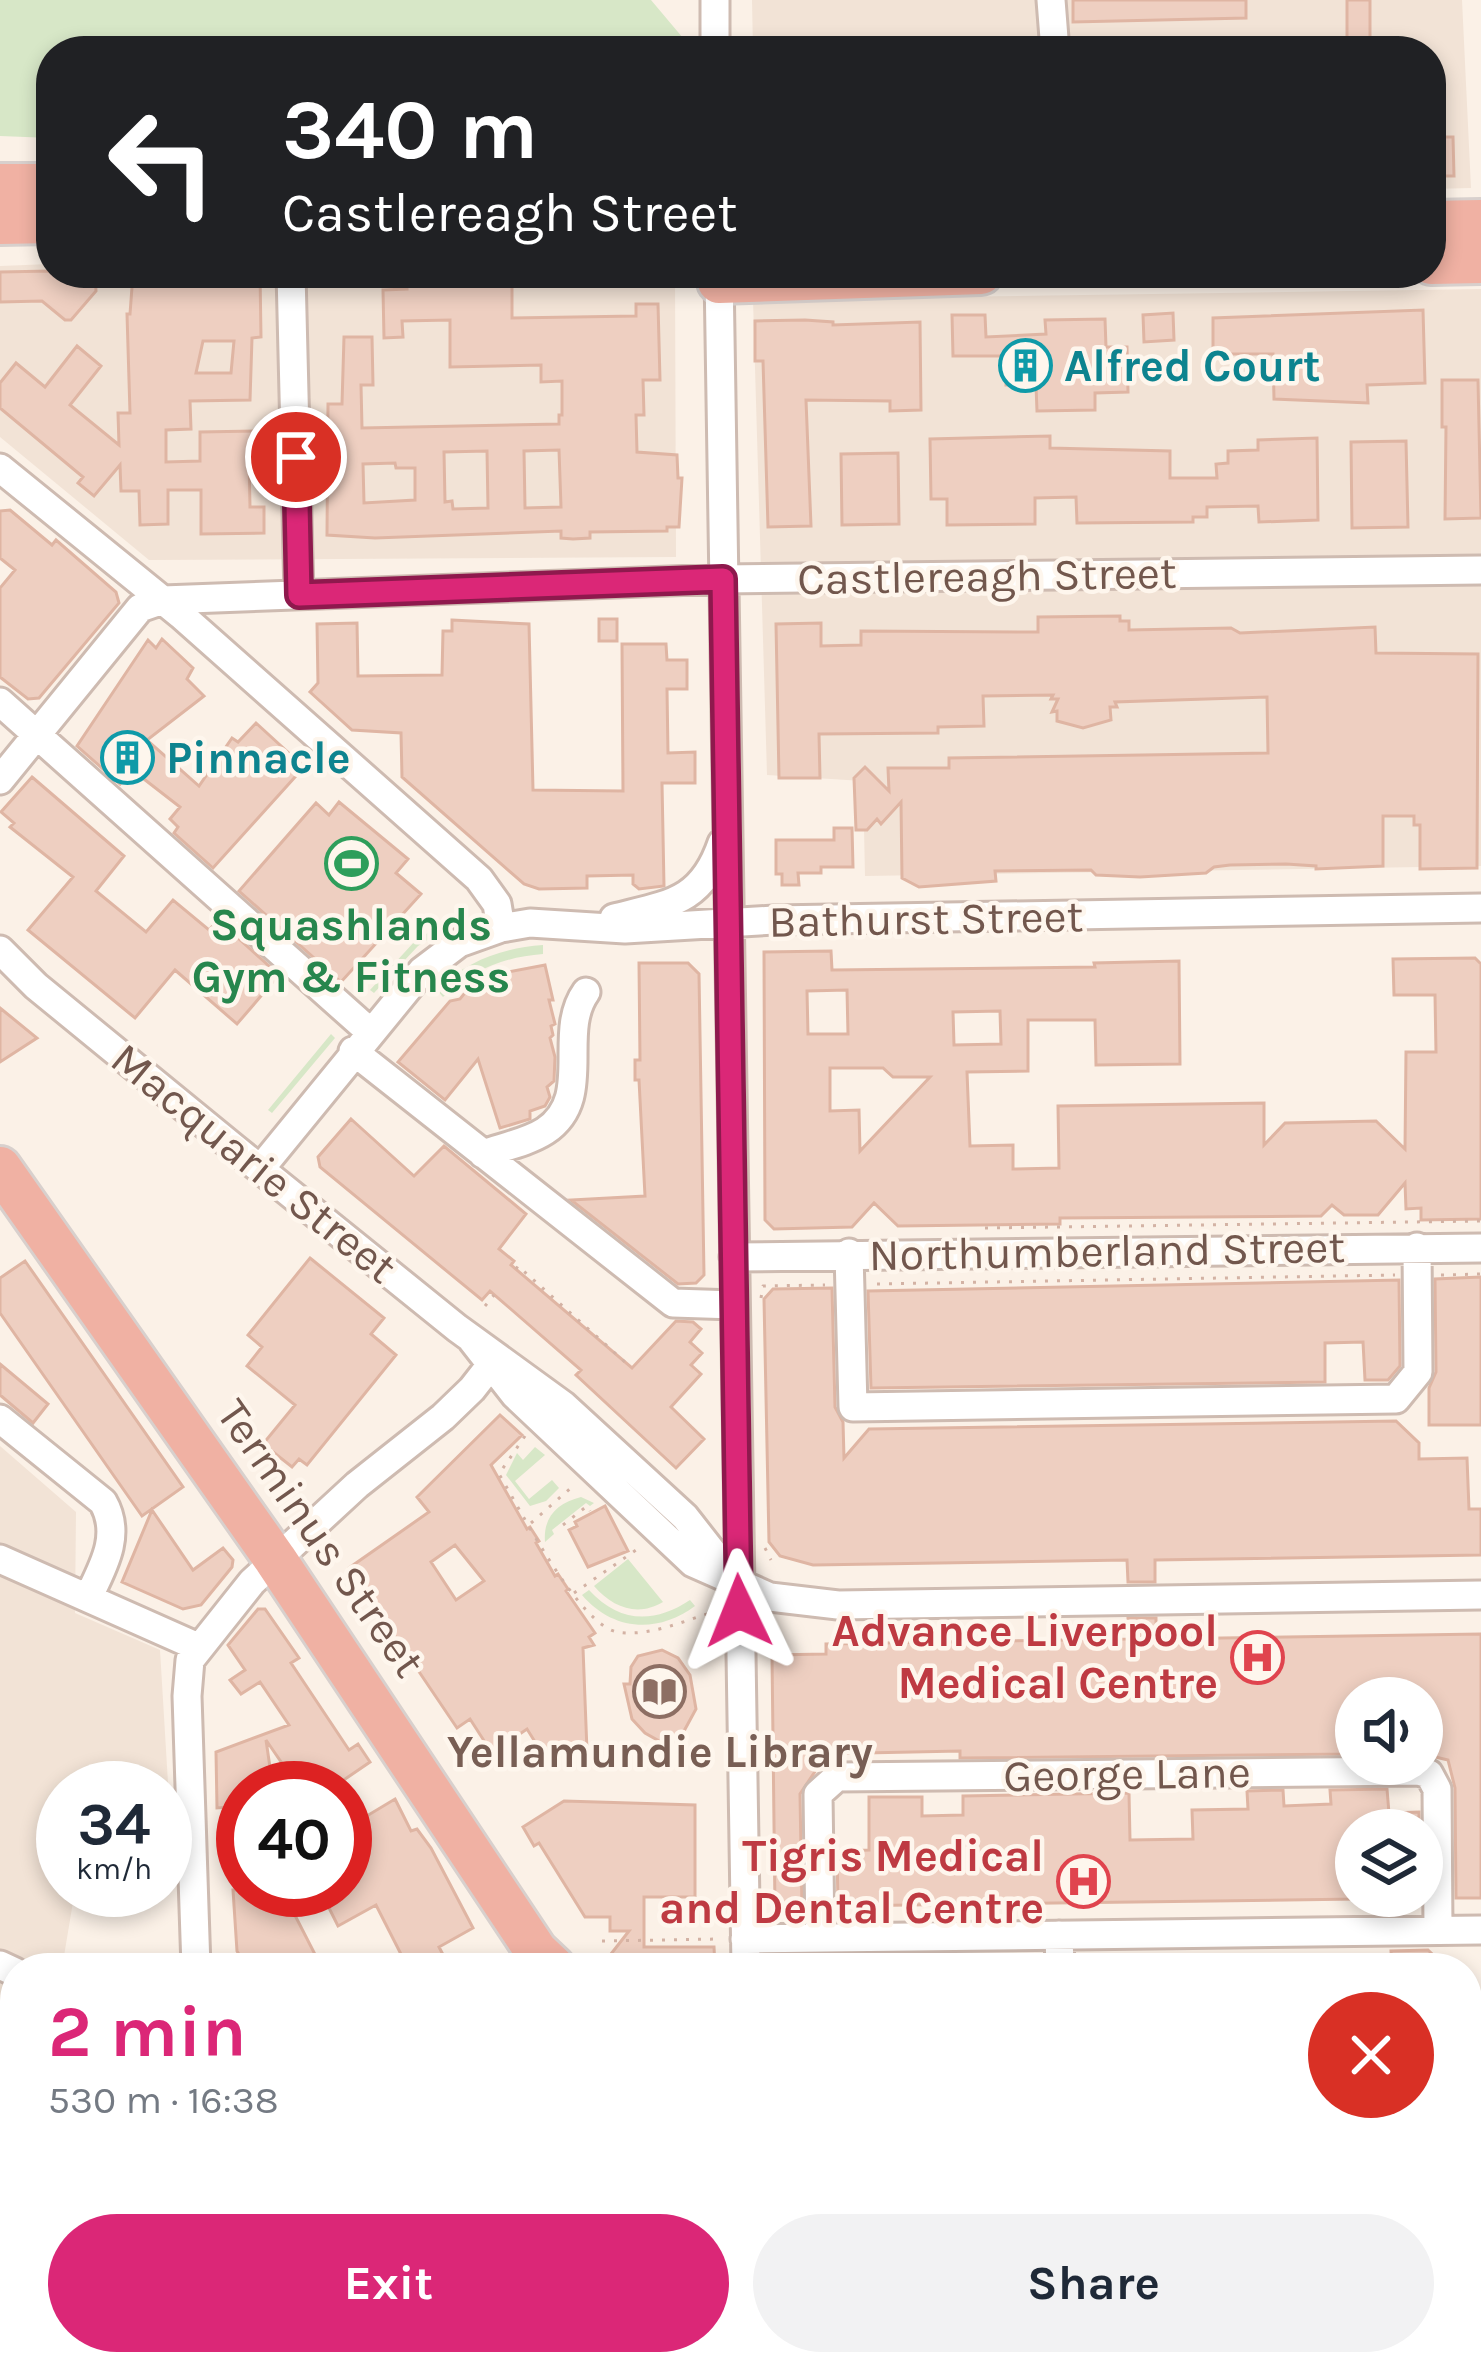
<!DOCTYPE html>
<html lang="en">
<head>
<meta charset="utf-8">
<style>
  body { margin:0; font-family:Karla,sans-serif; background:#f2f2f3; color:#1f2937; height:100vh; display:flex; flex-direction:column; font-size:45px; white-space:nowrap }
  * { box-sizing:border-box; margin:0 }
  p { font-size:39px; color:#747a83 }
  .icon { flex:none; width:66px; height:66px; fill:none; stroke:currentColor; stroke-width:2; stroke-linecap:round; stroke-linejoin:round }
  .map { position:relative; flex:1; overflow:hidden }
  .details { position:absolute; left:0px; top:1953px; width:1482px; height:423px; display:flex; flex-direction:column; background:#fff; border-radius:48px 48px 0 0; box-shadow:0 6px 18px #0003 }
  .details>* { flex:none }
  .banner { position:absolute; left:36px; top:36px; width:1410px; height:252px; border-radius:48px; box-shadow:0 6px 18px #0003; background:#202124; color:#fff; overflow:hidden }
  .buttons { position:absolute; left:1335px; top:1677px; display:grid; gap:24px }
  .buttons a { display:grid; place-items:center; width:108px; height:108px; border-radius:50%; background:#fff; box-shadow:0 6px 18px #0003; font-size:60px }
  .speed { position:absolute; left:36px; top:1761px; display:flex; gap:24px; font-size:60px; font-weight:700; text-align:center }
  .speed>* { display:grid; place-content:center; width:156px; height:156px; border-radius:50%; background:#fff; box-shadow:0 6px 18px #0003; line-height:1 }
  .speed small { font-size:30px; font-weight:400 }
  .speed .limit { border:18px solid #d22; background:#fff; color:#111 }
  .pin { position:absolute; display:grid; place-items:center; width:102px; height:102px; color:#fff; margin:-51px; border:6px solid #fff; border-radius:50%; box-shadow:0 3px 12px #0007 }
  .me { position:absolute; width:132px; margin:-66px; rotate:358deg; stroke-linejoin:round; filter:drop-shadow(0 0 9px #0008) }
  .turn { display:flex; align-items:center; gap:42px; height:252px; padding:0 48px; font-size:54px }
  .turn .icon { width:156px; height:156px; stroke-width:2.5 }
  .turn b { display:block; font-size:84px; line-height:102px }
  .round { display:grid; place-items:center; flex:none; width:126px; height:126px; border-radius:63px; background:#f2f2f3 }
  .headline { display:flex; align-items:center; justify-content:space-between; height:204px; padding:0 48px }
  h1 { font-size:72px; font-weight:700; line-height:90px; color:#db2777 }
  .primary-button { display:flex; gap:24px; margin-top:auto; padding:24px 48px }
  .primary-button a { flex:1; height:138px; border-radius:72px; background:#db2777; color:#fff; font-size:48px; font-weight:700; line-height:138px; text-align:center }
  .primary-button a+a { background:#f2f2f3; color:#1f2937 }
  .map>svg:first-child { display:block }
  .residential { fill:#f2e3d6 }
  .education { fill:#eee4f7 }
  .green { fill:#d7e7c7 }
  .building { fill:#eecfc1; stroke:#dfb5a3; stroke-width:3; fill-rule:evenodd }
  .lines { fill:none; stroke-linecap:round; stroke-linejoin:round }
  .minor-casing { stroke:#cebbb1; stroke-width:33 }
  .highway-casing { stroke:#d8d0cd; stroke-width:48 }
  .path { stroke:#d3b2a4; stroke-width:3; stroke-dasharray:3 9; stroke-linecap:butt }
  .minor { stroke:#fff; stroke-width:27 }
  .highway { stroke:#f0b1a3; stroke-width:42 }
  .rail-casing { stroke:#b4a6c4; stroke-width:10 }
  .rail { stroke:#fef6ed; stroke-width:6; stroke-dasharray:18; stroke-linecap:butt }
  .route-casing { stroke:#8e194d; stroke-width:30 }
  .route { stroke:#db2777; stroke-width:21 }
  .labels { text-anchor:middle; dominant-baseline:central; stroke-width:9; stroke-linejoin:round; paint-order:stroke }
  .culture-label { font-size:45px; font-weight:bold; fill:#0d838f; stroke:#fef6ed; text-anchor:start }
  .street-label { font-size:45px; fill:#72574d; stroke:#fef6ed }
  .leisure-label { font-size:45px; font-weight:bold; fill:#27864d; stroke:#fef6ed }
  .health-label { font-size:45px; font-weight:bold; fill:#be3a42; stroke:#fef6ed; text-anchor:end }
  .education-label { font-size:45px; font-weight:bold; fill:#785e54; stroke:#fef6ed }
</style>
</head>
<body>
<div class="map">
<svg width="1481" height="2374" viewBox="0 0 1481 2374">
  <rect width="100%" height="100%" fill="#fbf1e7"/>
  <path class="residential" d="M752,0H1462L1471,188L1431,189V51H753Z
    M51,264V273H675L676,557L149,560L0,437V266Z
    M1481,289V866L865,876L863,781L767,775L753,300Z
    M0,1446L76,1512L75,1613L160,1650L168,1783L63,1788V1890H75L62,1968H15V2220L0,2212Z"/>
  <path class="education" d="M1467,2088H1481V2374H1094V2361H1467Z"/>
  <path class="green" d="M0,0H651L683,38V51H51V138L0,136Z
    M459,913L461,918L418,946L374,993L370,990L415,941Z
    M543,945V954C503,957 473,970 443,997L436,989C468,961 501,948 543,945Z
    M331,1034L335,1038L272,1113L268,1110Z
    M535,1447L545,1455L515,1481L529,1499L552,1480L559,1488L546,1501L530,1506L506,1475L517,1453L523,1460Z
    M581,1497L594,1503L590,1506L586,1503L552,1530L554,1534L545,1542C543,1516 558,1503 581,1497Z
    M628,1559L663,1602C638,1617 613,1608 594,1586Z
    M589,1590C619,1623 654,1624 690,1600L695,1606C657,1634 613,1631 582,1595Z"/>
  <path class="building" d="M1073,0H1246V18L1073,22Z
    M1347,0H1370V51H1347Z
    M1431,137H1453L1454,176H1431Z
    M51,271L95,273L96,291L71,320H65L42,301L0,302V272Z
    M161,273V286H220L219,276L225,273H260L261,337L252,338L250,400L190,401L191,429L166,430V462L200,461V432L263,431V457H249L250,507H264V533L201,534V490H168V524L140,525L139,491H121L120,465L94,496L78,483L83,477L0,408V383L16,363L45,387L77,346L101,366L70,405L119,445L118,413H130L127,314H130L133,274ZM203,341H234L231,373H196Z
    M406,273H512V318L636,316V304H658L660,380H643L644,415H636L637,452L677,455L678,478H682L679,527H667V531L590,532V538L573,539L561,538V531L375,538L327,535L328,404H342L344,337H372L373,385H361L362,428L559,424V415H562V381L541,382V365L450,367V320L402,321L403,337L384,338L383,290L407,289ZM559,450L561,507L525,508L524,451ZM487,451L488,508L453,509L452,501L445,502L444,452ZM395,463L396,468H415V500L364,503L363,464Z
    M1423,310L1425,383L1367,385L1368,403L1274,399L1273,354H1213V318Z
    M1173,313L1174,340L1144,342L1143,315Z
    M952,315H985L986,337L1046,334L1045,320L1105,319L1106,347H1127L1128,392L1095,393V410L1037,411L1036,385H1006V356H953Z
    M805,320L833,322V325L920,322L921,410L890,411V401L806,400L811,526L768,527L763,361H755V321Z
    M1442,380H1478L1481,518L1445,519L1446,427H1442Z
    M1050,436V448L1170,451V478H1217L1216,464L1228,463V451L1258,450V440L1317,438L1318,520L1259,522L1258,506L1207,507V517H1193V522L1077,523L1076,497L1035,498V524L947,525V499H931L930,439Z
    M1406,441L1408,527L1352,528L1351,442Z
    M898,453L899,524L842,525L841,454Z
    M10,510L52,545L56,540L116,592L119,603L39,698L28,699L0,677V588L15,570L0,558V511Z
    M1120,616V621H1129V630L1231,628L1240,633L1375,627L1376,653L1478,654L1477,868L1420,869V825H1414V816H1383V866L1316,869V866L1286,864L1230,865L1214,867L1206,873L1140,877L1096,875L1091,870L995,871L996,881L919,887L902,878L901,802L881,824L877,819L867,830H856L854,778L865,767L889,791L888,768H949V758L1268,753L1267,697L1115,702L1117,707H1110L1111,720L1083,728L1057,721V711L1052,712L1058,699H1051L1053,695L983,696L984,726L938,727V733L819,734L820,778H779L776,624L821,623V646L861,645V631L1038,632V617Z
    M599,619H617V641H599Z
    M452,620L529,624L533,790L623,791L622,644H666L667,660H687V689H667L668,753L695,752V783H662L664,886L639,889L633,884V875L587,876V888L539,889L524,884L402,777L401,733L352,730L310,692L318,683L317,624L357,623L358,676L442,675L443,631H452Z
    M162,639L193,668L187,679L204,696L147,740L199,786L232,738L238,742L256,723L304,767L213,868L174,833L178,827L170,819L180,807L131,769L120,784L77,746L148,640L156,648Z
    M32,777L124,856L96,891L146,932L173,900L209,930L218,920L279,975L237,1024L175,970L135,1018L28,930L73,877L10,827L14,823L1,812Z
    M339,802L408,859L396,873L421,894L341,982L239,891L316,803L329,815Z
    M834,828H852L853,867H821V873H798L799,885H782V874H776V840H834Z
    M831,951L832,970L1095,967L1094,963L1179,961L1180,1064L1096,1065L1095,1020H1028V1071L967,1072L970,1146L1013,1145V1169L1059,1168L1058,1106L1264,1103V1145L1285,1123L1376,1121L1405,1149L1406,1052H1436L1435,995H1394L1393,959L1475,958L1481,964V1219L1421,1220V1208L1406,1209L1405,1183L1378,1215H1344L1332,1205L1321,1216L1060,1218V1224L898,1226L874,1203L852,1227L774,1229L765,1220L764,952ZM847,990L848,1034H808L807,991ZM1000,1011L1001,1044L954,1045L953,1012ZM830,1068H883L893,1077H930L860,1151L859,1110L830,1111Z
    M639,963H688L699,974L704,1275L696,1283L678,1284L571,1200L645,1196L639,1080H635V1060H640Z
    M545,965L553,1000H549L555,1024L551,1026L553,1035L550,1038L555,1057L554,1081L547,1087L550,1097L545,1106L530,1111V1119L500,1128L478,1059L445,1100L398,1062L450,1001L460,999L473,983L498,974Z
    M0,1008L37,1038L0,1062Z
    M351,1119L414,1176L444,1146L526,1214L499,1249L514,1261L511,1265L632,1368L676,1321L693,1322L701,1329L690,1342L702,1353L691,1365L701,1374L671,1407L704,1439L676,1468L576,1375L581,1370L490,1291L482,1300L320,1167L318,1157Z
    M310,1258L384,1318L371,1334L396,1355L307,1465L299,1459L292,1467L263,1444L295,1405L247,1366L262,1347L248,1335Z
    M25,1261L183,1487L142,1516L0,1313V1278Z
    M1481,1277V1425H1429V1388L1436,1372L1435,1279Z
    M1399,1280L1400,1366L1388,1380H1365L1363,1342L1325,1343V1382L871,1388L868,1291Z
    M832,1288L835,1407L843,1422L844,1458L869,1429L1396,1421L1419,1443V1459L1467,1458L1469,1509H1481V1555L1155,1560V1582H1128L1127,1560L813,1565L780,1556L769,1542L764,1299L773,1289Z
    M0,1364L48,1404L33,1423L0,1395Z
    M500,1415L522,1435L491,1465L527,1529L530,1527L539,1541L536,1543L555,1576L558,1574L568,1589L566,1591L595,1633L589,1637L594,1645L583,1648L587,1751L542,1753L527,1729L492,1753L470,1719L457,1728L349,1568L429,1512L417,1497ZM455,1545L484,1581L456,1600L431,1562Z
    M605,1506L628,1551L588,1567L569,1530L577,1526L575,1522Z
    M152,1510L193,1570L223,1548L233,1560L232,1567L201,1605L183,1609L122,1582Z
    M258,1609H265L299,1658L291,1663L349,1750L358,1744L370,1762L332,1788H299L266,1740L273,1788H243V1806L217,1808L216,1752L289,1725L260,1682L241,1694L230,1680L245,1670L228,1645Z
    M1128,1618H1156V1639L1481,1634V1898H1456L1455,1788L1448,1760L1423,1754L1422,1698H1356V1754L960,1758V1751L816,1754V1770L800,1794L802,1908H775L772,1655L826,1654V1644L1129,1639Z
    M662,1650L678,1658L690,1675L696,1709L684,1731L661,1742L645,1733L632,1719L624,1684H630L631,1667L638,1656Z
    M1387,1789L1389,1813L1419,1812V1830H1356V1899L838,1906L837,1851L869,1850V1797H922V1816L963,1815V1796L1129,1793L1130,1840L1193,1839L1192,1810L1248,1809L1247,1791L1283,1790L1284,1806L1331,1804L1330,1790Z
    M395,1799L411,1831L417,1829L431,1848L473,1928L439,1947L450,1968H408L376,1905L338,1926L320,1890H345V1829Z
    M564,1801L695,1805V1897H644V1947H714L715,1968H650L646,1960L631,1968H618L611,1954L629,1931H610V1917H585L539,1843L534,1846L523,1827Z
    M233,1890H282L322,1968H247L237,1951Z
    M1428,1950L1447,1968H1392L1391,1951Z"/>
  <g class="lines">
    <defs>
      <path id="minor" d="M715,0V51
        M1051,0L1055,51
        M291,273L299,595
        M719,273L746,1968
        M0,468L181,615L479,879L497,904L501,928
        M0,702L369,1031
        M0,780L140,608L163,600L723,579L1481,570
        M614,918C670,904 702,902 722,843
        M0,950L36,986L234,1148L457,1328L563,1405L685,1517L735,1581
        M353,1051L673,1303L735,1305
        M483,1154C503,1147 528,1142 545,1131C595,1098 556,1034 586,992
        M261,1168L422,971L459,943L501,928L530,923L625,929L774,920L1481,908
        M849,1253L853,1407L1396,1399L1418,1372L1417,1247
        M734,1257L1481,1248
        M472,1340L515,1395L693,1563L770,1597L838,1605L1481,1595
        M0,1419L103,1502C122,1535 103,1567 88,1598
        M0,1559L198,1647
        M1059,1935L1060,1968
        M820,1938L818,1794L837,1777L1418,1771L1429,1774L1437,1789L1438,1930
        M745,1939L1481,1930
        M0,1965L15,1972
        M196,1968L187,1696L190,1660L252,1582L357,1485L443,1417L472,1389L497,1357
        M1467,2067H1481
        M0,2320L15,2329
        M86,2361L121,2374
        M342,2361L358,2374
        M757,2361L758,2374
        M933,2361L945,2374
        M1067,2361V2374"/>
      <path id="highway" d="M0,185H51
        M1431,222L1481,221
        M0,223L51,222
        M1431,263L1481,262
        M719,282L981,273
        M0,1168L275,1559L536,1951L554,1968
        M514,2374L518,2361"/>
    </defs>
    <use href="#minor" class="minor-casing"/>
    <use href="#highway" class="highway-casing"/>
    <path class="path" d="M575,38L588,51
      M985,1228L1481,1221
      M516,1269L518,1266L625,1362
      M1441,1275L1481,1274
      M877,1284L1395,1275
      M761,1298L763,1286L825,1285
      M485,1306L494,1295
      M525,1436L499,1474C520,1509 578,1624 617,1632C648,1637 681,1622 710,1613
      M531,1523L573,1486
      M563,1525L587,1506L590,1511
      M765,1548L771,1560
      M574,1593L639,1548
      M1039,1641V1636
      M602,1941L719,1939
      M0,2283L15,2290
      M382,2363L427,2374
      M143,2364L167,2374"/>
    <use href="#minor" class="minor"/>
    <use href="#highway" class="highway"/>
    <defs>
      <path id="rail" d="M0,2243L15,2251
        M243,2361L269,2374
        M0,2364L22,2374"/>
    </defs>
    <use href="#rail" class="rail-casing"/>
    <use href="#rail" class="rail"/>
  </g>
  <g class="lines">
    <defs>
      <path id="route" d="M296,457L299,595L723,579L739,1611"/>
    </defs>
    <use href="#route" class="route-casing"/>
    <use href="#route" class="route"/>
  </g>
  <defs>
    <symbol id="building-ring" viewBox="-11 -11 22 22"><circle r="9.5" fill="#fef6ed" stroke="#0f9aa8" stroke-width="1.5"/><path d="M-4-6H4V6H1V3H-1V6H-4ZM-2.5-4.3h1.7v1.8h-1.7ZM.8-4.3h1.7v1.8H.8ZM-2.5-1h1.7V.8h-1.7ZM.8-1h1.7V.8H.8Z" fill="#0f9aa8"/></symbol>
    <symbol id="stadium-ring" viewBox="-11 -11 22 22"><circle r="9.5" fill="#fef6ed" stroke="#2e9e5b" stroke-width="1.5"/><path d="M0-5a6.5 5 0 1 0 0 10a6.5 5 0 1 0 0-10ZM-3.5-1.8h7v3.6h-7Z" fill="#2e9e5b"/></symbol>
    <symbol id="hospital-ring" viewBox="-11 -11 22 22"><circle r="9.5" fill="#fef6ed" stroke="#e0444e" stroke-width="1.5"/><path d="M-5-5h3v3.5h4V-5h3V5h-3V1.5h-4V5h-3Z" fill="#e0444e"/></symbol>
    <symbol id="library-ring" viewBox="-11 -11 22 22"><circle r="9.5" fill="#fef6ed" stroke="#8d6e63" stroke-width="1.5"/><path d="M-6-4Q-3-5.5-.7-3.5V5Q-3 3-6 4ZM6-4Q3-5.5 .7-3.5V5Q3 3 6 4Z" fill="#8d6e63"/></symbol>
  </defs>
  <g fill-rule="evenodd">
    <use href="#building-ring" x="996" y="336" width="59" height="59"/>
    <use href="#building-ring" x="98" y="728" width="59" height="59"/>
    <use href="#stadium-ring" x="322" y="834" width="59" height="59"/>
    <use href="#hospital-ring" x="1228" y="1628" width="59" height="59"/>
    <use href="#library-ring" x="630" y="1662" width="59" height="59"/>
    <use href="#hospital-ring" x="1054" y="1852" width="59" height="59"/>
  </g>
  <g class="labels">
    <g class="culture-label">
      <text x="1064" y="366">Alfred Court</text>
      <text x="166" y="758">Pinnacle</text>
    </g>
    <g class="street-label">
      <text transform="translate(987 576) rotate(-1)">Castlereagh Street</text>
      <text transform="translate(926 919) rotate(-1)">Bathurst Street</text>
      <text transform="translate(254 1163) rotate(39)">Macquarie Street</text>
      <text transform="translate(1107 1251) rotate(-1)">Northumberland Street</text>
      <text transform="translate(321 1538) rotate(55)">Terminus Street</text>
      <text transform="translate(1127 1774) rotate(-1)">George Lane</text>
    </g>
    <g class="leisure-label">
      <text x="351" y="925">Squashlands<tspan x="351" dy="52">Gym &amp; Fitness</tspan></text>
    </g>
    <g class="health-label">
      <text x="1218" y="1631">Advance Liverpool<tspan x="1218" dy="52">Medical Centre</tspan></text>
      <text x="1044" y="1856">Tigris Medical<tspan x="1044" dy="52">and Dental Centre</tspan></text>
    </g>
    <g class="education-label">
      <text x="660" y="1752">Yellamundie Library</text>
    </g>
  </g>
</svg>
<div class="buttons">
<a><svg class="icon" aria-label="sound" viewBox="0 0 24 24"><path d="M4 9h4l5-4v14l-5-4H4zM17 9q2 3 0 6"/></svg></a>
<a><svg class="icon" aria-label="layers" viewBox="0 0 24 24"><path d="M12 4l9 5-9 5-9-5zM3 14l9 5 9-5"/></svg></a>
</div>
<div class="speed"><div>34<small>km/h</small></div><div class="limit">40</div></div>
<div class="pin" style="left:296px;top:457px;background:#d93025"><svg class="icon" aria-label="arrive" viewBox="0 0 24 24"><path d="M6 21V4h12l-3 4 3 4H6"/></svg></div>
<svg class="me" style="left:739px;top:1611px" viewBox="-20 -20 40 40"><path d="M0-17L14 15 0 8-14 15z" fill="#db2777" stroke="#fff" stroke-width="4"/></svg>
<div class="banner">
<div class="turn"><svg class="icon" aria-label="left" viewBox="0 0 24 24"><path d="M17 20v-9H6M10 6l-5 5 5 5"/></svg><div><b>340 m</b>Castlereagh Street</div></div>
</div>
<section class="details">
<div class="headline"><div><h1>2 min</h1><p>530 m · 16:38</p></div><a class="round" style="background:#d93025;color:#fff"><svg class="icon" aria-label="close" viewBox="0 0 24 24"><path d="M6 6l12 12M18 6L6 18"/></svg></a></div>
<div class="primary-button"><a>Exit</a><a>Share</a></div>
</section>
</div>
</body>
</html>
